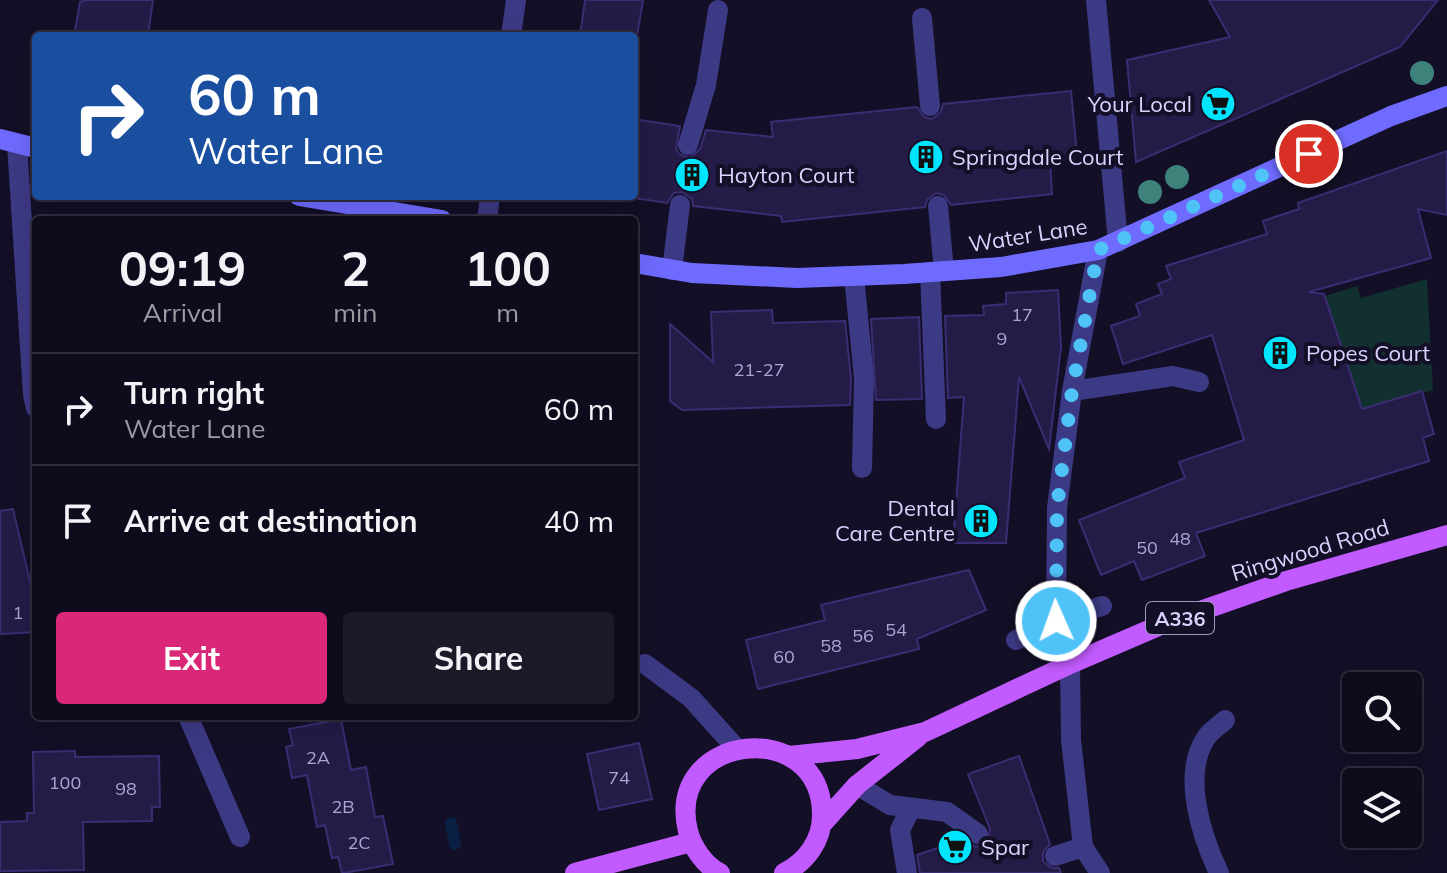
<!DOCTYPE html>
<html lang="en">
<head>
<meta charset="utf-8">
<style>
  body { margin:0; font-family:Mulish,sans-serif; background:#1c1929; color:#f1f3f6; height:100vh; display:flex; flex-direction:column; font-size:30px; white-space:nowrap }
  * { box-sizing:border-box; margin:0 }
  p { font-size:26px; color:#9b9ba3 }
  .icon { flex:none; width:44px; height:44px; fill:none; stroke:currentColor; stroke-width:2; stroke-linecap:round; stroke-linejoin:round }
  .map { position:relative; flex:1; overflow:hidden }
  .details { position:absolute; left:32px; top:216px; width:606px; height:504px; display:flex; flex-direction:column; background:#0e0b1c; border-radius:8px; box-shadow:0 8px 32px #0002,0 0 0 2px #2e2b3b }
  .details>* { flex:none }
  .top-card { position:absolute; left:32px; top:32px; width:606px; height:168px; border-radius:8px; box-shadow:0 8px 32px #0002,0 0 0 2px #2e2b3b; background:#1a4fa0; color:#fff; overflow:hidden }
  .buttons { position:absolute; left:1342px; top:672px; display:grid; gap:16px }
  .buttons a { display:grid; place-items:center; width:80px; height:80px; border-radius:8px; background:#0e0b1c; box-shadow:0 8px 32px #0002,0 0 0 2px #2e2b3b; font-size:40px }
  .pin { position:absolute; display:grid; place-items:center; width:68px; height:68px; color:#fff; margin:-34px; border:4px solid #fff; border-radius:50%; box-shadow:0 2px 8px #0007 }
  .me { position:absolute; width:88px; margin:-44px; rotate:358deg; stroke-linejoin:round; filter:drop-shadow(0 0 6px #0008) }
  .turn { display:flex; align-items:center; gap:28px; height:168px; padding:0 24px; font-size:36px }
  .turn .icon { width:104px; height:104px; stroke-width:2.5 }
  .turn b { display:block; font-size:56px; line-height:68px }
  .eta { display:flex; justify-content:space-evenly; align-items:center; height:136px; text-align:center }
  .eta b { font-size:48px; font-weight:700; line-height:56px }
  .action { display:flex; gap:16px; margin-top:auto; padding:16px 24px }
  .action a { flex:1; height:92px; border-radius:8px; background:#db2777; color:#fff; font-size:32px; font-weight:700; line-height:92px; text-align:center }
  .action a+a { background:#1c1929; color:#f1f3f6 }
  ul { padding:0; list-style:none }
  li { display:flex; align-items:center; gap:24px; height:112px; padding:0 24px; border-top:2px solid #2e2b3b }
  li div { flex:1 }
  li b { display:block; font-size:30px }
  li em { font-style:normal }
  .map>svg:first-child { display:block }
  .green { fill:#12302f }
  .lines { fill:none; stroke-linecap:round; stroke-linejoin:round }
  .stream { stroke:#0a1f44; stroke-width:12 }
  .building { fill:#241b47; stroke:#3b2d73; stroke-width:2 }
  .lane { stroke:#3d3a85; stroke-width:20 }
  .street { stroke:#3d3a85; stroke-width:20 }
  .secondary { stroke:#6f6bff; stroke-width:20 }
  .primary { stroke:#c25bff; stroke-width:20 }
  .tree { fill:#3d827b }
  .route { stroke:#4fc3f7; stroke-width:14; stroke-dasharray:0 25.2 }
  .labels { text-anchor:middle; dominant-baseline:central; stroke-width:8; stroke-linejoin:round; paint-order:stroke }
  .number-label { font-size:18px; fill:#aca6d1 }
  .shield { fill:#130f26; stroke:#9e99be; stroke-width:2 }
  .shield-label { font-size:20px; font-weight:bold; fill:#d9d4ff }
  .poi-label { font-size:22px; fill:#d9d4ff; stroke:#130f26; text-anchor:start }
  .street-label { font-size:22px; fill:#d9d4ff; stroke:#130f26 }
</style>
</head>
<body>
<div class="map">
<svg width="1447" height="873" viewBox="0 0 1447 873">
  <rect width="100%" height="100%" fill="#130f26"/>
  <path class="green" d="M1427,279L1433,390L1362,409L1325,296L1357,286L1361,298Z"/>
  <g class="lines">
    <path class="stream" d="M451,823L455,844"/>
  </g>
  <path class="building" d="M85,0H153L148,36H74L80,2Z
    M585,0H643L637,36H580Z
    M1209,0H1438L1400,47L1136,162L1127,60L1230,37Z
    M1071,91L1077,155L1050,160L1052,194L951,205L944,195L936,193L927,200L925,207L782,222L781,216L693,206L692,199L682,192L674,193L667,203L634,198V138H636L639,120L680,126L676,149L679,154L690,158L700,149L706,130L773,137L771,122L917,107L924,117L932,119L941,112L943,104Z
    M1447,151V215L1418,209L1431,258L1309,292L1324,294L1362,409L1422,391L1434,434L1423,438L1429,461L1196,533L1205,556L1142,580L1134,561L1101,575L1079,520L1185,478L1179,462L1244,440L1212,335L1123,364L1111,326L1140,316L1136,304L1162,294L1158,284L1171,279L1166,266L1267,234L1263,221L1299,209L1298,203Z
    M1058,290L1061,347L1049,449L1019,377L1006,543H953L964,397L948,398L945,316L984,315L983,306L1006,304V293Z
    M772,310L773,323L845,321L851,378L850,405L682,410L670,401V324L713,362L711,312Z
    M919,317L922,399L876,400L871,319Z
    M13,509L32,590H36V632L0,634V511Z
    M969,570L986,610L917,639L919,649L758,689L746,640L825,620L821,605Z
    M341,719L351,770L366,767L375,817L383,816L393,864L344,873H342L338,857L332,858L325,825L317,827L307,775L292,778L286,747L293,745L289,729Z
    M639,743L652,799L599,810L587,754Z
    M75,751V757L159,756L160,807H152V821L83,822L84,870L0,871V822L27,821V813H34L33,752Z
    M1019,756L1050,844L1043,853V861L1052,868H1059L1061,873H920L917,855L963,839L976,847L988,842L990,829L968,774Z"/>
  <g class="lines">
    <path class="lane" d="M1096,0L1118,242
      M922,18L930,106
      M688,145L706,85L718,10
      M938,206L944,271
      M672,270L680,205
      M930,272L936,419
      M854,276L864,378L862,468
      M1072,391L1173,376L1199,382
      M857,785L890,805L947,812L978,834
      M1083,847L1100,873
      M1055,856L1083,847L1071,740L1070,664
      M907,873L900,830L911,808
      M1219,873C1202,837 1181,775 1206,738C1210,731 1219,726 1225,720"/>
    <path class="street" d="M511,36L516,0
      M17,144L33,395L36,408
      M487,220L490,196
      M1056,621L1057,508L1072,391L1098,250
      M1016,640L1056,621L1102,606
      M645,664L691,698L736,748
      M188,716L240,837"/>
    <path class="secondary" d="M0,139L36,148
      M299,196L442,220
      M634,263L692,273L797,278L904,274L1001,267L1098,250L1391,116L1447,96"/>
    <path class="primary" d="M789,756L857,749L925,732L1070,664L1163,624L1286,581L1447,535
      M822,824L857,785L918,737
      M575,873L691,842
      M720,873C705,866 692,847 688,831C664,732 822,716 822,815C822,841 806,862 784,873"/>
  </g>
  <g class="tree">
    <circle cx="1422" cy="73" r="12"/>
    <circle cx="1177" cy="177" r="12"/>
    <circle cx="1150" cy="192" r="12"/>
  </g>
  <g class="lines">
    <path class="route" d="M1056,621L1057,508L1072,391L1098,250L1309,154"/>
  </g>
  <defs>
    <symbol id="supermarket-disc" viewBox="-11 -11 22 22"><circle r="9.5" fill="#00e5ff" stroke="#130f26"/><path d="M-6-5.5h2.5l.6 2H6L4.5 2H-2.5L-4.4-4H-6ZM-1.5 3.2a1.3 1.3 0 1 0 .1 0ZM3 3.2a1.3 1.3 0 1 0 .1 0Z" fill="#111"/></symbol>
    <symbol id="building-disc" viewBox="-11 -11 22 22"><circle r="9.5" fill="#00e5ff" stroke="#130f26"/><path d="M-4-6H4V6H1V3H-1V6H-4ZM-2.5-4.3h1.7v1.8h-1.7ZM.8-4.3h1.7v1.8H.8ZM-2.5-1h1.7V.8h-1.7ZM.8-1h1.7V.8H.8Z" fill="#111"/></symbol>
  </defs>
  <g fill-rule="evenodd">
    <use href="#supermarket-disc" x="1198" y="84" width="40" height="40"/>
    <use href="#building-disc" x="906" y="137" width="40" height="40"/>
    <use href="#building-disc" x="672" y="155" width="40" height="40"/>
    <use href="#building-disc" x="1260" y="333" width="40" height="40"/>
    <use href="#building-disc" x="961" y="501" width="40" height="40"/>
    <use href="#supermarket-disc" x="935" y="827" width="40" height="40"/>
  </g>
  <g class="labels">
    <g class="number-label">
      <text x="1022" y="314">17</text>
      <text x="1002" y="338">9</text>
      <text x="759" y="369">21-27</text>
      <text x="1180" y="538">48</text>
      <text x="1147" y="547">50</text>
      <text x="18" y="612">1</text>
      <text x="896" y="629">54</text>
      <text x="863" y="635">56</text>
      <text x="831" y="645">58</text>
      <text x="784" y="656">60</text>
      <text x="318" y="757">2A</text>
      <text x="619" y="777">74</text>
      <text x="65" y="782">100</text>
      <text x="126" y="788">98</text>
      <text x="343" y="806">2B</text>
      <text x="359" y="842">2C</text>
    </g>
    <rect class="shield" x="1146" y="602" width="68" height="32" rx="6"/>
    <g class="shield-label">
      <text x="1180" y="618">A336</text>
    </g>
    <g class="poi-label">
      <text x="1192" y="104" text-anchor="end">Your Local</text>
      <text x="952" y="157">Springdale Court</text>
      <text x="718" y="175">Hayton Court</text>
      <text x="1306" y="353">Popes Court</text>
      <text x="955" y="508" text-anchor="end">Dental<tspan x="955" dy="25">Care Centre</tspan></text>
      <text x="981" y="847">Spar</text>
    </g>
    <g class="street-label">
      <text transform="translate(1028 235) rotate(-9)">Water Lane</text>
      <text transform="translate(1310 550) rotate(-17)">Ringwood Road</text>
    </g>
  </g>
</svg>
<div class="buttons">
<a><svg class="icon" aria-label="search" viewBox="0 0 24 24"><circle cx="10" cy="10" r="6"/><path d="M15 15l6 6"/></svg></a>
<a><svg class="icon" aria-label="layers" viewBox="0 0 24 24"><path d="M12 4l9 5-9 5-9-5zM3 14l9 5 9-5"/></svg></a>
</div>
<div class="pin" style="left:1309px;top:154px;background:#d93025"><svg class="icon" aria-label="arrive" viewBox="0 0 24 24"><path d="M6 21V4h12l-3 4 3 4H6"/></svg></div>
<svg class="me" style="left:1056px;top:621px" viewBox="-20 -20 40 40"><circle r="17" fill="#4fc3f7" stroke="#fff" stroke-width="3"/><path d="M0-11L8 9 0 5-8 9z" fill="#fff"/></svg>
<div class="top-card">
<div class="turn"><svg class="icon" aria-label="right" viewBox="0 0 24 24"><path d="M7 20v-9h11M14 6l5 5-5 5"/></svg><div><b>60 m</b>Water Lane</div></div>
</div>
<section class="details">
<div class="eta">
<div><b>09:19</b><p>Arrival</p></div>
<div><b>2</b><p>min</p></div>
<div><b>100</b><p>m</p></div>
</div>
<ul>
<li><svg class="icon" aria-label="right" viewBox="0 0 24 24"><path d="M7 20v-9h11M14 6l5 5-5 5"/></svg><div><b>Turn right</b><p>Water Lane</p></div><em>60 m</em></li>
<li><svg class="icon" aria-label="arrive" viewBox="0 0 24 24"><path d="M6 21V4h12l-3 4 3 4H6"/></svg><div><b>Arrive at destination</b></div><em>40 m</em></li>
</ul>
<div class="action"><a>Exit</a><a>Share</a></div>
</section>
</div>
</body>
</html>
